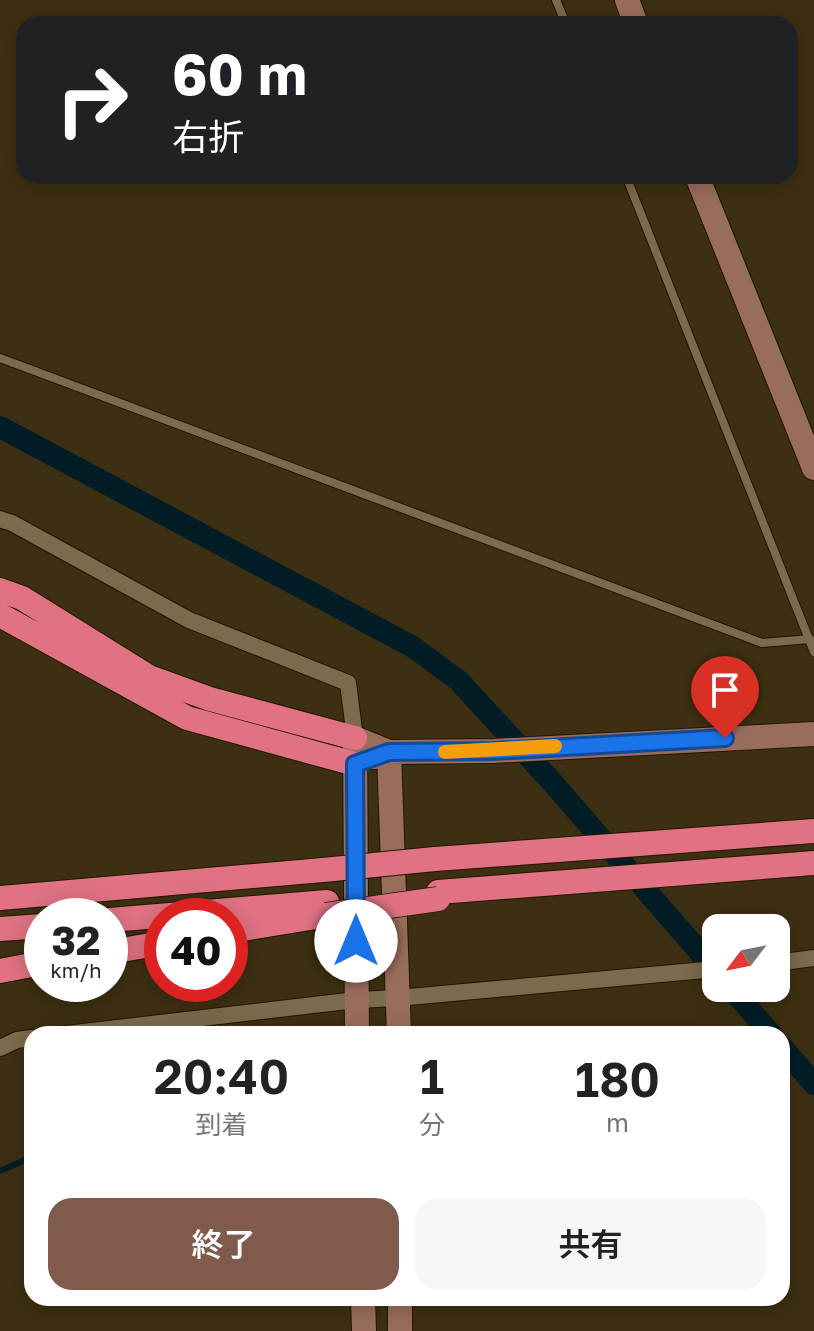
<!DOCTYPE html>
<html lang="ja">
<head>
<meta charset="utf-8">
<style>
  body { margin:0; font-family:"Golos Text","Noto Sans JP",sans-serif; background:#f6f6f6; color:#222; height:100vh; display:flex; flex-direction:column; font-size:30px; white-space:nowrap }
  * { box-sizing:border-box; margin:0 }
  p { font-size:26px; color:#767676 }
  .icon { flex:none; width:44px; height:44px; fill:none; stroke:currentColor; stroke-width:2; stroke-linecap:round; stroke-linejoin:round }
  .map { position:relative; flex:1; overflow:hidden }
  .side { position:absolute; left:24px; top:1026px; width:766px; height:280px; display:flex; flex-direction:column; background:#fff; border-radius:24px; box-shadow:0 4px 20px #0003 }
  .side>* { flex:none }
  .guide { position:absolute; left:16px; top:16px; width:782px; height:168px; border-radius:24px; box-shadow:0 4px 20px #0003; background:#202124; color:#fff; overflow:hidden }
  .needle { width:52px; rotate:238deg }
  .tools { position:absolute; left:702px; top:914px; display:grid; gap:16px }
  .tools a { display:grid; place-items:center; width:88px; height:88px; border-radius:16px; background:#fff; box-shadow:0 4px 20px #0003; font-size:40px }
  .speed { position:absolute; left:24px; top:898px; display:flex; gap:16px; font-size:40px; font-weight:700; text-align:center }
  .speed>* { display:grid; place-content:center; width:104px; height:104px; border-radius:50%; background:#fff; box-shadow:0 4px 20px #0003; line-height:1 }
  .speed small { font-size:20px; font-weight:400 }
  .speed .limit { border:12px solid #d22; background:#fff; color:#111 }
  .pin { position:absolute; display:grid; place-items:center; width:68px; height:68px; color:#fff; margin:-82px -34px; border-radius:50% 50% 50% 0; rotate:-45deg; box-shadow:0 0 8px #0007 }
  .pin .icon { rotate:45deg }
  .me { position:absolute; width:88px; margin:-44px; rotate:0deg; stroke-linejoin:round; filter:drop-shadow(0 0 6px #0008) }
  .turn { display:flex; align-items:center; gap:28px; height:168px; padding:0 24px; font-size:36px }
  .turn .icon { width:104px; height:104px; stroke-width:2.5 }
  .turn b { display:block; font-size:56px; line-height:68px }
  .eta { display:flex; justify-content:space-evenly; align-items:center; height:136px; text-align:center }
  .eta b { font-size:48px; font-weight:600; line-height:56px }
  .primary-button { display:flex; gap:16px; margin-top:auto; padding:16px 24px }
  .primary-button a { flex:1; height:92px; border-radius:24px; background:#805b4c; color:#fff; font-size:32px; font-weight:600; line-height:92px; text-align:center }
  .primary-button a+a { background:#f6f6f6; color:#222 }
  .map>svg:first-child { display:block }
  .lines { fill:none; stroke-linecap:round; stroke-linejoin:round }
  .stream { stroke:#031d26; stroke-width:6 }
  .canal { stroke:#031d26; stroke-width:22 }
  .lane-casing { stroke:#231600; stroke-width:10 }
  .street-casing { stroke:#231600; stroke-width:18 }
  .secondary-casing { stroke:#231600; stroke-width:26 }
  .highway-casing { stroke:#231600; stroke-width:26 }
  .lane { stroke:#7b6b4c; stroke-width:8 }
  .street { stroke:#7b6b4c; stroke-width:16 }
  .secondary { stroke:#996d5c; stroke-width:24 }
  .highway { stroke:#e07283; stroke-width:24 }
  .highway-bridge-casing { stroke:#231600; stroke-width:26; stroke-linecap:butt }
  .highway-bridge { stroke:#e07283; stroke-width:24 }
  .route-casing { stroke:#114b97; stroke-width:20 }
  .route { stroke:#1a73e8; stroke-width:14 }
  .slow { stroke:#f59e0b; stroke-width:14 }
</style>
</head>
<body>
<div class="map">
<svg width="814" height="1331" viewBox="0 0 814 1331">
  <rect width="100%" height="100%" fill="#3d2f11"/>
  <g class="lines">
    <path class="stream" d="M0,1171L32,1157"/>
    <path class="canal" d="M0,427L413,647L459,681L552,782L716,971
      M731,988L771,1034
      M782,1047L814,1084"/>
    <defs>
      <path id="lane" d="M556,0L566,24
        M626,176L814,652
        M0,358L762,643L810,639"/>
      <path id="street" d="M0,519L12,523L189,620L348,683L355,738
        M776,963L814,958
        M66,1034L356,1000L398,998L716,969
        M0,1048L17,1040L32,1038"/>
      <path id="secondary" d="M627,0L636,24
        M697,176L814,468
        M374,757L389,752L493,751L814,734
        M357,1034L355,738L389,752L399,1034
        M363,1298L364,1331
        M400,1331V1298"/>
      <path id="highway" d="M0,590L22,598L149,677L210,699L355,738
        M0,615L187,718L355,764
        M435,859L814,831
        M438,892L814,863
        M0,898L323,870
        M110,920L327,902
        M0,929L42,926
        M230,931L316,917
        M110,952L162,943
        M0,971L42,963"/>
    </defs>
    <use href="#lane" class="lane-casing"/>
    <use href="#street" class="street-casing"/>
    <use href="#secondary" class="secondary-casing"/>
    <use href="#highway" class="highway-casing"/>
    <use href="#lane" class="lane"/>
    <use href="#street" class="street"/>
    <use href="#secondary" class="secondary"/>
    <use href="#highway" class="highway"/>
    <defs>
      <path id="highway-bridge" d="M323,870L435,859
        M326,915L438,899"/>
    </defs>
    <use href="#highway-bridge" class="highway-bridge-casing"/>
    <use href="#highway-bridge" class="highway-bridge"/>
  </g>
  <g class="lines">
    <defs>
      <path id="route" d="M356,941L355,764L389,752L493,751L725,738"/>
    </defs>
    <use href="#route" class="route-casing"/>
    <use href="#route" class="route"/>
    <path class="slow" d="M445,752L555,746"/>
  </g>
</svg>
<div class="tools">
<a><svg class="needle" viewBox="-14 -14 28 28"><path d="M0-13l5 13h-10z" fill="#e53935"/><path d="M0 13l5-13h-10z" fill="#767676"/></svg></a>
</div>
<div class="speed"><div>32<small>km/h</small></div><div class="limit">40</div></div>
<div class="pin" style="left:725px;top:738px;background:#d93025"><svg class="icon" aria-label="arrive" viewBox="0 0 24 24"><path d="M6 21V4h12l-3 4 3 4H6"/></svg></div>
<svg class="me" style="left:356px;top:941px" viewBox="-20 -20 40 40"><circle r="19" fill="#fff"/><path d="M0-13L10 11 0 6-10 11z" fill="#1a73e8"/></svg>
<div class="guide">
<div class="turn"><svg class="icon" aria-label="right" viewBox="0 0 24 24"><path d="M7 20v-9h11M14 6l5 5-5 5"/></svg><div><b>60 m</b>右折</div></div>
</div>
<section class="side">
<div class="eta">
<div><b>20:40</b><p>到着</p></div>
<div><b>1</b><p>分</p></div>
<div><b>180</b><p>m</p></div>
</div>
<div class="primary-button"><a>終了</a><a>共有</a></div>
</section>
</div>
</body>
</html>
